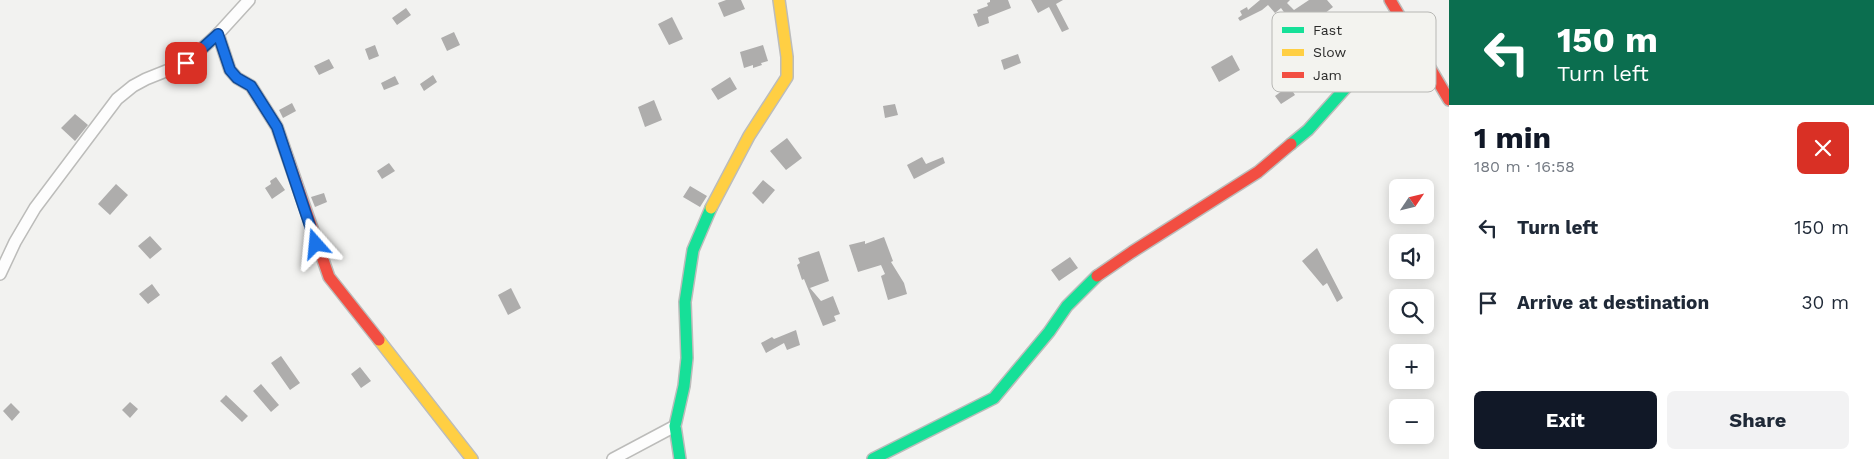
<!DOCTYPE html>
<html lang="en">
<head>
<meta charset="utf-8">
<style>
  body { margin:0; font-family:"Work Sans",sans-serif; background:#f2f2f3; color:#1f2937; height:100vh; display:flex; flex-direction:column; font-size:19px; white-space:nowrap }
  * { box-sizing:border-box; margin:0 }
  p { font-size:16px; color:#747a83 }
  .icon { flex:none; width:28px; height:28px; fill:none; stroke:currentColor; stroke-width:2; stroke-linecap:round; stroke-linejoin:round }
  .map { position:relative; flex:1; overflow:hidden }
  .sheet { display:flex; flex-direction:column; background:#fff; width:425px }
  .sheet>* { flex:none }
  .banner { background:#0b6e4f; color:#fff; overflow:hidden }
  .needle { width:32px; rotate:55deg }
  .tools { position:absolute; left:1389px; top:179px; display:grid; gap:10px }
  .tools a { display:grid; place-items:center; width:45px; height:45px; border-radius:8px; background:#fff; box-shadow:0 2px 12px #0003; font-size:25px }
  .pin { position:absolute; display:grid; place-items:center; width:42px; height:42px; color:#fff; margin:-21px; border-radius:10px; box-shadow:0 2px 8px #0006 }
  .me { position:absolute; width:55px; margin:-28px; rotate:342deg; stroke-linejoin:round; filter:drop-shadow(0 0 4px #0008) }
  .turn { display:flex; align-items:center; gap:18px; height:105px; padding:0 25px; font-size:22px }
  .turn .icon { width:65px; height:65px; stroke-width:2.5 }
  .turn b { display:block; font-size:35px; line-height:42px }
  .round { display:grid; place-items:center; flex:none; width:52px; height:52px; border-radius:8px; background:#f2f2f3 }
  .head { display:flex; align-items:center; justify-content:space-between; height:85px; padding:0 25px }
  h1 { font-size:30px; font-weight:700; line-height:38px; color:#111827 }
  .button { display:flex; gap:10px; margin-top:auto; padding:10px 25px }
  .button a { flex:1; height:58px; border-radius:8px; background:#111827; color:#fff; font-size:20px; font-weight:700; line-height:58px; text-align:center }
  .button a+a { background:#f2f2f3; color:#1f2937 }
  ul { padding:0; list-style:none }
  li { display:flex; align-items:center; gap:15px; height:75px; padding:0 25px }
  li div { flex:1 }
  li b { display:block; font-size:19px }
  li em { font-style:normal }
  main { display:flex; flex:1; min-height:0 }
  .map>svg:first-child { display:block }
  .building { fill:#aeadac }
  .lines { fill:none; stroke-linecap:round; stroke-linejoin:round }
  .street-casing { stroke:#bcbcba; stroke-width:14 }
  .fast-casing { stroke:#bcbcba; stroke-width:14 }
  .slow-casing { stroke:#bcbcba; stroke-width:14 }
  .jam-casing { stroke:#bcbcba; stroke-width:14 }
  .street { stroke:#fdfdfd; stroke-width:11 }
  .fast { stroke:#16e098; stroke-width:11 }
  .slow { stroke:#ffcf43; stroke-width:11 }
  .jam { stroke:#f24e42; stroke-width:11 }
  .route-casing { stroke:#114b97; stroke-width:12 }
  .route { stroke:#1a73e8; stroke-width:9 }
  .key { fill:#f3f3ef; stroke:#b7b7b4; stroke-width:1 }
  .key-label { font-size:14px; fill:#2b2b2a }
</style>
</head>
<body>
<main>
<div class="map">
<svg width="1449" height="459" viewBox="0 0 1449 459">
  <rect width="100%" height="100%" fill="#f2f2f0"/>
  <path class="building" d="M726,0H741L745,9L724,17L718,3Z
    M990,0H1008L1011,8L988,17L989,23L978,27L973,14L978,13L977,10L988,6L987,3L990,2Z
    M1031,0H1063L1056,4L1069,29L1062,32L1049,7L1038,13Z
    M1260,0H1290L1287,3L1294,10L1309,0H1327L1333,7L1299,33L1281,8L1275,13L1268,5L1262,10L1240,21L1238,18L1242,15L1240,11L1247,7L1248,10Z
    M406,8L411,15L397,25L392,18Z
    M672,17L683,39L669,45L658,24Z
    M454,32L460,45L447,51L441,38Z
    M375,45L379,56L369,60L365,49Z
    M763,45L768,61L761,63L762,65L753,68V65L744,68L740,52Z
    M1018,54L1021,63L1004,70L1001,60Z
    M1232,55L1240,70L1219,82L1211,67Z
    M329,59L334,68L319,75L314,66Z
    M433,75L437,82L424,91L420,84Z
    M395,76L399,84L384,90L381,83Z
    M730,77L737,89L718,100L711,89Z
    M1289,86L1295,95L1281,104L1275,96Z
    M654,100L662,120L645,127L638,107Z
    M292,103L296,111L283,118L279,110Z
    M895,104L898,115L885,118L883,106Z
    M75,114L88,125L75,141L61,128Z
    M787,138L802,158L786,170L770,151Z
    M922,157L926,164L943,157L945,163L914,179L907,165Z
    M389,163L395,171L382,179L377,171Z
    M276,177L285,190L272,199L265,188L271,184L270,181Z
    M763,180L775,190L763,204L752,193Z
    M116,184L128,195L110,215L98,204Z
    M690,186L707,196L700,207L683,197Z
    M324,193L327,202L315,207L311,197Z
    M150,236L162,249L150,259L138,246Z
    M884,237L893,261L891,262L904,283L907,294L888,300L881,276L885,274L881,265L858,272L849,245L865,241V244Z
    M1317,248L1343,298L1337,302L1327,283L1323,286L1302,261Z
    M819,251L829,281L810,288L821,301L833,296L840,314L834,316L836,321L823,326L804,279L802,280L797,265L800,263L798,258Z
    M1070,257L1078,268L1059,281L1051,270Z
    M152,284L160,295L148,304L139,294Z
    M511,288L521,308L508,315L498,295Z
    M796,330L800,345L787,350L784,343L766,353L761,343L772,337L774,339Z
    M281,356L300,383L290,390L271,363Z
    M360,367L371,381L361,388L351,374Z
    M261,384L279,405L271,412L253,391Z
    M226,395L248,416L242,422L220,401Z
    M130,402L138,409L130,418L122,410Z
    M11,403L20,412L12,421L3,411Z"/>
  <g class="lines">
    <defs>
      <path id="street" d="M0,274L15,242L35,208L117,99L133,86L146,79L186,63L218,34L249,0
        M613,459L675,426"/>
      <path id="fast" d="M1291,144L1308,130L1350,83L1410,35
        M680,459L675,426L684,386L687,358L685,302L693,250L711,208
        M873,459L994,398L1049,332L1067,306L1097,276"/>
      <path id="slow" d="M711,208L749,136L787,77V57L779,0
        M379,340L472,459"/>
      <path id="jam" d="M1390,0L1449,100
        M218,34L230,70L237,78L251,86L277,127L329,277L379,340
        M1097,276L1132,252L1258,172L1291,144"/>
    </defs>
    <use href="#street" class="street-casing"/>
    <use href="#fast" class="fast-casing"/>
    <use href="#slow" class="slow-casing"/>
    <use href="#jam" class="jam-casing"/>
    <use href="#street" class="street"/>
    <use href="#fast" class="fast"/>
    <use href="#slow" class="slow"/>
    <use href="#jam" class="jam"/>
  </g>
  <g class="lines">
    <defs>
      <path id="route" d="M186,63L218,34L230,70L237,78L251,86L277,127L316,244"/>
    </defs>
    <use href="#route" class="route-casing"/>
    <use href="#route" class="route"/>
  </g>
  <rect x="1272" y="12" width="164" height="80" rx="8" class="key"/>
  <rect x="1282" y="27" width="22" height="6" fill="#16e098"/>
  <rect x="1282" y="49" width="22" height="7" fill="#ffcf43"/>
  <rect x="1282" y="72" width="22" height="6" fill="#f24e42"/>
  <g class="key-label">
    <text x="1313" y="35">Fast</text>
    <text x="1313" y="57">Slow</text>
    <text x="1313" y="80">Jam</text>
  </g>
</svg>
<div class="tools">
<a><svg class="needle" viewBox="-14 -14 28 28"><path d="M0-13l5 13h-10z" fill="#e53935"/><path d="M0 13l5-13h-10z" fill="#747a83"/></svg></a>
<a><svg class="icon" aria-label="sound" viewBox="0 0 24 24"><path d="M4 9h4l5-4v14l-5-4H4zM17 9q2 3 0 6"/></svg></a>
<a><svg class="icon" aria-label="search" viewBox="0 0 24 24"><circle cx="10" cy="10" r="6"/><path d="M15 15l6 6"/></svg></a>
<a>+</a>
<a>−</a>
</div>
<div class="pin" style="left:186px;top:63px;background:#d93025"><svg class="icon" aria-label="arrive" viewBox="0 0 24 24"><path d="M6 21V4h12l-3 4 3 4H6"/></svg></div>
<svg class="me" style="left:316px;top:244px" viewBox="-20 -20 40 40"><path d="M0-17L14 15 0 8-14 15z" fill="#1a73e8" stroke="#fff" stroke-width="4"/></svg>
</div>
<section class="sheet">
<div class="banner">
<div class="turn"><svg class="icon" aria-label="left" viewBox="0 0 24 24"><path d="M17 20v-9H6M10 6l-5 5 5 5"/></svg><div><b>150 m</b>Turn left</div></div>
</div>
<div class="head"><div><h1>1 min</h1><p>180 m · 16:58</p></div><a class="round" style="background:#d93025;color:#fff"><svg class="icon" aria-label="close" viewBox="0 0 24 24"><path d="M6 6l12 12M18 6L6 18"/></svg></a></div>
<ul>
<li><svg class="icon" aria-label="left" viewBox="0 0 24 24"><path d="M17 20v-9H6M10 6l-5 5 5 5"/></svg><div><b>Turn left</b></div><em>150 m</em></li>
<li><svg class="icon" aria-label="arrive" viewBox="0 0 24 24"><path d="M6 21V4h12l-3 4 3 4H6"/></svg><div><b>Arrive at destination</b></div><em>30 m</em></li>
</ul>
<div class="button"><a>Exit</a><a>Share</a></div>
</section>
</main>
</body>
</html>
